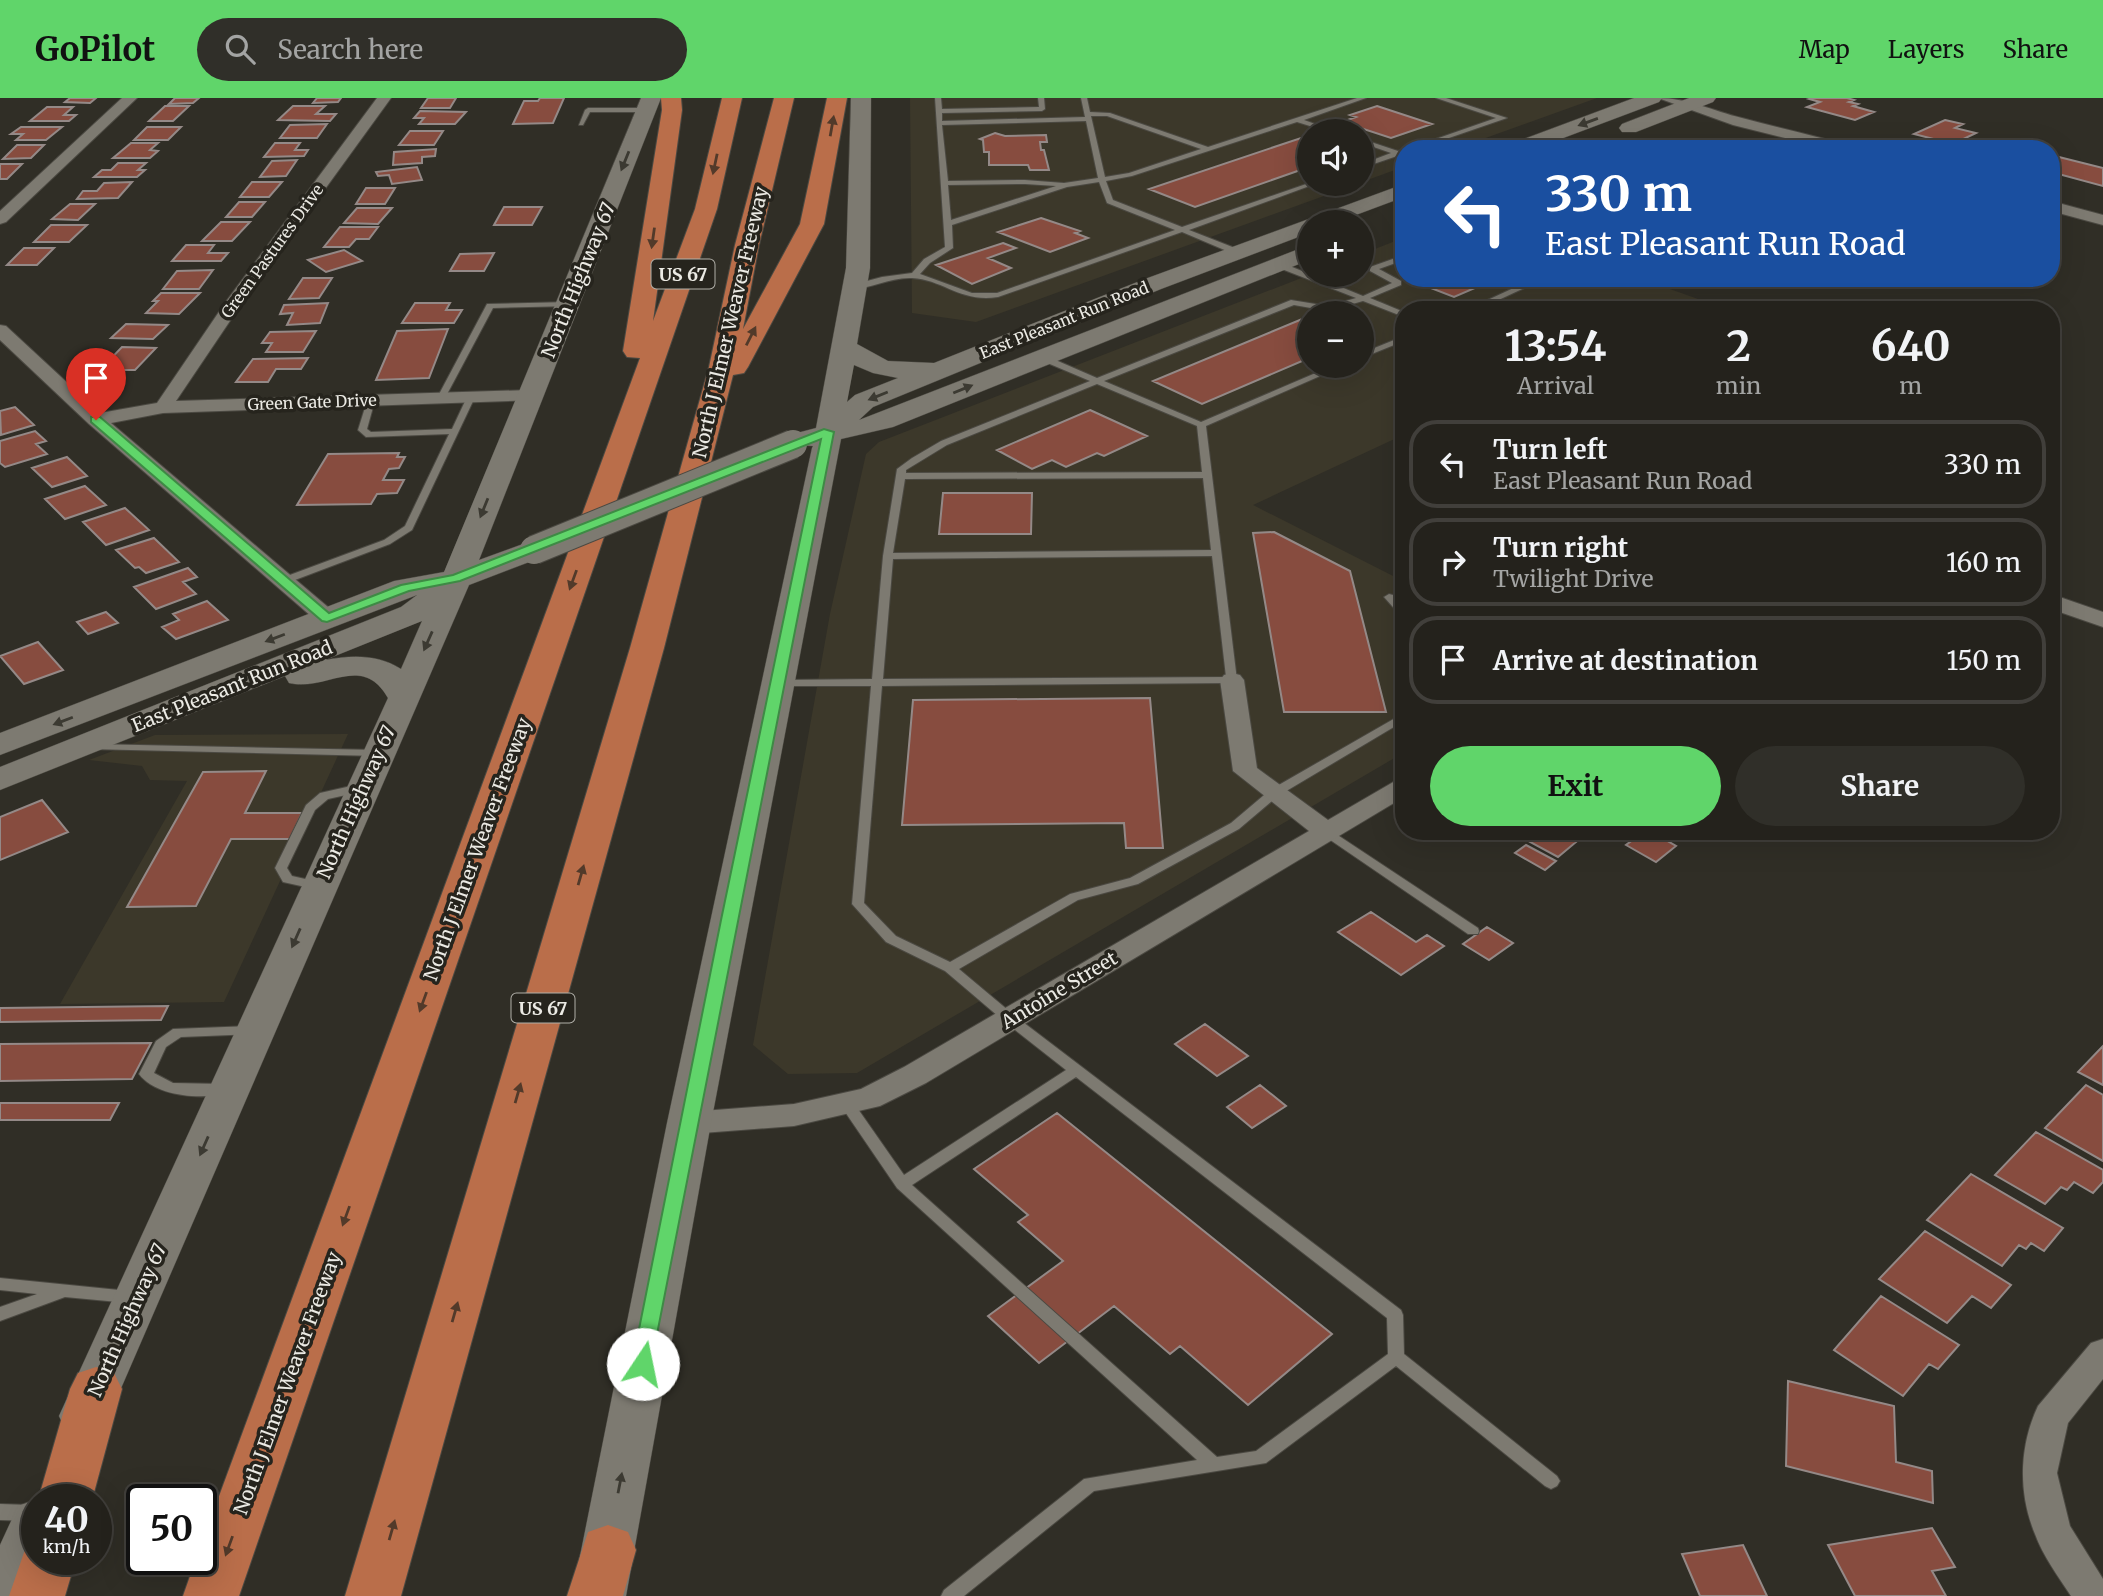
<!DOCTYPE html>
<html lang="en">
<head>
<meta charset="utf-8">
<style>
  body { margin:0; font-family:Merriweather,serif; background:#302f29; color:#f1f3f6; height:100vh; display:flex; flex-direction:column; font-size:26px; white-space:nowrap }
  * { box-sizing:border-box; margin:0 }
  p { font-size:23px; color:#a3a4a3 }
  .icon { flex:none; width:38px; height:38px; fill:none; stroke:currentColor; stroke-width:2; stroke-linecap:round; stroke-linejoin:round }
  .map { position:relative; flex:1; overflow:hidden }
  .sheet { position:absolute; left:1395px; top:203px; width:665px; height:539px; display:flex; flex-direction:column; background:#24221c; border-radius:28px; box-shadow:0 7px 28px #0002,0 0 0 2px #413f3b }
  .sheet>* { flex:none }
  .top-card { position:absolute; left:1395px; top:42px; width:665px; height:147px; border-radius:28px; box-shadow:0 7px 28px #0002,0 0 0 2px #413f3b; background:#1a4fa0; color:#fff; overflow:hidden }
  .buttons { position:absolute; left:1297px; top:21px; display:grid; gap:14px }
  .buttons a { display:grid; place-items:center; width:77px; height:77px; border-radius:50%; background:#24221c; box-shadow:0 7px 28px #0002,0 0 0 2px #413f3b; font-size:35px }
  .speed { position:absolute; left:21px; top:1386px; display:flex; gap:14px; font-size:35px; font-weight:700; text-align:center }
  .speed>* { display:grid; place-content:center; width:91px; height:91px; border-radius:50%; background:#24221c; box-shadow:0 7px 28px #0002,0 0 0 2px #413f3b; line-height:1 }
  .speed small { font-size:18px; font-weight:400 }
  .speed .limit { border:4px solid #111; border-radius:10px; background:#fff; color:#111 }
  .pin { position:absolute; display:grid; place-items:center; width:60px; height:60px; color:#fff; margin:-72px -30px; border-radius:50% 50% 50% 0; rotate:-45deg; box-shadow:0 0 7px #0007 }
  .pin .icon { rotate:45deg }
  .me { position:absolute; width:77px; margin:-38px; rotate:11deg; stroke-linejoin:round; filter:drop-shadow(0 0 5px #0008) }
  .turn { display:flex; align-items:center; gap:24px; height:147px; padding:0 35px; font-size:32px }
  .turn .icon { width:91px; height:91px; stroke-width:2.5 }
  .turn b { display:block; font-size:49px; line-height:60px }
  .eta { display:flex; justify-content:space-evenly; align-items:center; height:119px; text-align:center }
  .eta b { font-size:42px; font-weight:700; line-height:49px }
  .button { display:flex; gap:14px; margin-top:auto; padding:14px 35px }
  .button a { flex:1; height:80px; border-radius:42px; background:#60d56a; color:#111; font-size:28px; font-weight:700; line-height:80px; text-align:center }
  .button a+a { background:#302f29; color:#f1f3f6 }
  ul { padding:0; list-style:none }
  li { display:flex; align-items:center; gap:21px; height:88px; margin:0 14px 10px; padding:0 21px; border:4px solid #413f3b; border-radius:28px }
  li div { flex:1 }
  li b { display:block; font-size:26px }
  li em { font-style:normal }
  header { display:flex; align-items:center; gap:42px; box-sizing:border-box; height:98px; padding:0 35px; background:#60d56a; color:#111 }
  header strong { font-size:33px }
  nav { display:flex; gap:38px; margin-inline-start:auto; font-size:24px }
  .search { width:490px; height:63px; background:#302f29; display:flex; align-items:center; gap:18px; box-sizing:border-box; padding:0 24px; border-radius:38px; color:#a3a4a3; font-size:26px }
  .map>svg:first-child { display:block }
  .built { fill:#3c382a; fill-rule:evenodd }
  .building { fill:#874c3f; stroke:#948987; stroke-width:2 }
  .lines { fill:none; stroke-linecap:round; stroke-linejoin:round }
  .lane-casing { stroke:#4b4942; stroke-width:2 }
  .street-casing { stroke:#4b4942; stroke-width:2 }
  .secondary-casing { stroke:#4b4942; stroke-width:1 }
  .highway-casing { stroke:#4b4942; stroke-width:2 }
  .lane { fill:#7d7a71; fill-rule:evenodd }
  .street { fill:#7d7a71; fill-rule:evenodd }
  .secondary { fill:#7d7a71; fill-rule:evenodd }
  .highway { fill:#ba6e4a; fill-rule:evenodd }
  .secondary-bridge-casing { stroke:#4b4942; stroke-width:30; stroke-linecap:butt }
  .secondary-bridge { stroke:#7d7a71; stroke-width:28 }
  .oneway { fill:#3c3a32 }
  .oneway2 { fill:#523a2a }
  .route { fill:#60d56a; stroke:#3e8a45; stroke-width:2 }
  .labels { text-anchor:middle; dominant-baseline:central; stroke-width:7; stroke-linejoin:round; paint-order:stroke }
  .far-street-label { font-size:16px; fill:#ebeae4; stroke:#26241d }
  .shield { fill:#26241d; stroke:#b0afa8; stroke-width:2 }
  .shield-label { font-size:18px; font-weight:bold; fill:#ebeae4 }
  .street-label { font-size:19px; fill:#ebeae4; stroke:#26241d }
</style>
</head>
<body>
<header>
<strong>GoPilot</strong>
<div class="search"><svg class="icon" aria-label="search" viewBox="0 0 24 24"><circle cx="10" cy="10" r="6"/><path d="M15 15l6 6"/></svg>Search here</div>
<nav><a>Map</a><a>Layers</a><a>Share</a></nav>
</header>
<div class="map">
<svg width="2103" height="1498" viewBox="0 0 2103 1498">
  <rect width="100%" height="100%" fill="#302e26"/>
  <path class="built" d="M910,0H1597L1455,51H1404L1403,69L1362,84V33H1309V86H1357L976,224L912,215Z
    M1403,140L1404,180H1639L1698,201L1675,212H1404L1403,337L1253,407L1403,483V655L857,975L788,976L753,947L830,516L866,356L879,344L1309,177H1362V156ZM1309,215H1362V268H1309Z
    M348,636L224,904L60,906L187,683L150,682L142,668L89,662L155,637Z"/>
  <path class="building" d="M70,0H96L90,5L65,4Z
    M175,0H199L193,5L169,6Z
    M317,0H341L338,4L313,5Z
    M428,0H456L450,10H421Z
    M540,0H564L553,25L513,26L524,3H538Z
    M1812,0H1847L1854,2L1849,4L1858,6L1853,8L1874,14L1855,22L1807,9L1820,4L1809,1Z
    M165,8H189L173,23H149Z
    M293,8H325L316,16H336L330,23L278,22Z
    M1377,8L1432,26L1391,40L1342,24L1356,19L1350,17Z
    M47,9H73L64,17H76L69,23H30Z
    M420,13L466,14L455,26H419L424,20H414Z
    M1945,22L1963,26L1955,30L1976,35L1953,46L1914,36Z
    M327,26L317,40H280L290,27Z
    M21,29H62L46,42H16L23,36H11Z
    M147,29H181L168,42H134Z
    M410,33H443L434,47H399Z
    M995,35L1005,38L1046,37L1047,44H1040L1041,52H1044L1049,72H1030L1028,67H989V54H984L983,42L980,41Z
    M1301,40L1309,43V69L1195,109L1149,91Z
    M1680,44L1702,51H1649L1658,47L1667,50Z
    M131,45H158L150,52L158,53L150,60H113Z
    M275,45H300L295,52H308L304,58L264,59Z
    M17,47H44L31,60L3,61Z
    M436,51L435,58L422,59V65L393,67L394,54Z
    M2051,57L2103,70V88L2051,74Z
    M297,62L286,78L260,79L272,63Z
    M118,65H146L138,72H145L137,79H94L102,72H111Z
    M0,66H22L7,81H0Z
    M417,69L422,82L392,86L389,77L378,78L376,74Z
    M132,84L118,100L77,101L83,93H97L104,85Z
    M252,84H282L269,99H240Z
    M366,90H395L385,106H356Z
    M239,104H265L252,119H226Z
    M70,106H95L78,122L52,121Z
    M504,109H542L532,127H494Z
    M357,110H392L378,126L344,125Z
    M1041,120L1080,133L1075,135L1088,140L1050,154L998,134Z
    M221,124H250L232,143H202Z
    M51,127H87L69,144H34Z
    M340,129H378L369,141H356L349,149H324Z
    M1003,145L1016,150L988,160L1011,170L972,186L936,167Z
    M186,147H214L208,155H228L221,163H172Z
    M24,150H54L37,167H7Z
    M344,152L362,163L326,174L308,162Z
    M494,155L484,173H450L460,156Z
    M213,172L199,191H163L177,173Z
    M303,180H332L319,200L289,201Z
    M1405,180H1498L1454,199Z
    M161,195H200L179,216L146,215L158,203H153Z
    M328,205L320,225L287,227L293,215L280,216L284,207Z
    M415,205H450L446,212H462L454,225H402Z
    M1307,219L1309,260L1202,306L1153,283Z
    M126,226L168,227L153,241L111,240Z
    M448,231L429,280L376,282L397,233Z
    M316,233L303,254H266L272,245H262L270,234Z
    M122,249L156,250L135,272H100Z
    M308,260L301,271H276L268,284H236L253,261Z
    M15,309L34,327L1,337L0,313Z
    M1090,312L1147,338L1104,358L1097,355L1066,369L1052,362L1032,371L997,352Z
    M35,333L46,343L36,346L47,356L5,369L0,365V343Z
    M399,355L397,359H405L399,370L389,371L383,382H404L397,395L377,396L371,406L297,407L328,356Z
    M67,359L87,378L52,389L32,370Z
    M85,388L106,407L65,421L45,401Z
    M943,395H1032L1031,436H939Z
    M125,410L149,432L106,447L83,424Z
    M1274,434L1350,473L1386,614H1284L1253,435Z
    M154,440L179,464L146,475L139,469L135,470L116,452Z
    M188,470L197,479L183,484L196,496L156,511L134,489Z
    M207,503L228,522L176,541L162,529L179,522L173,516Z
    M106,514L118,525L88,536L77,524Z
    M38,544L63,572L24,586L0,558Z
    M1150,600L1163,750H1126L1124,725L902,727L913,602Z
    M266,673L245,715H302L290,741H231L196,808L127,809L203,674Z
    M42,702L68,734L0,762V719Z
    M1510,733H1554L1576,744L1558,759Z
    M1645,733H1650L1676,748L1656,764L1626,747Z
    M1526,747L1556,763L1545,772L1515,755Z
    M1371,814L1416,844L1427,837L1444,848L1401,877L1338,834Z
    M1487,829L1513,845L1489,862L1463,846Z
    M168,908L161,922L0,924V910Z
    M1205,926L1248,958L1217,978L1175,946Z
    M151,945L132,981L0,983V946Z
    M2103,948V987L2078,974Z
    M1260,987L1286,1008L1252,1030L1227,1009Z
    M2086,987L2103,997V1063L2045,1030Z
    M0,1005H119L110,1022H0Z
    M1057,1015L1332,1236L1248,1307L1180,1248L1170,1256L1114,1208L1039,1265L988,1218L1063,1163L1018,1124L1028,1117L974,1071Z
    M2036,1034L2103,1072V1084L2093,1095L2074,1084L2067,1092L2061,1089L2045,1106L1995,1077Z
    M1971,1076L2063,1130L2044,1153L2031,1145L2026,1151L2019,1147L2002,1168L1927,1122Z
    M1925,1133L2011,1187L1991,1210L1972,1198L1947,1225L1879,1181Z
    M1881,1198L1959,1247L1938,1271L1929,1266L1903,1298L1834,1252Z
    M1788,1283L1894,1308L1896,1364L1932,1373L1933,1405L1786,1368Z
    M1932,1430L1955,1469L1932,1473L1946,1498H1855L1828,1447Z
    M1743,1447L1767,1498H1700L1682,1456Z"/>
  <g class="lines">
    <defs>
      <path id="lane" d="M935,0H941L942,11L1039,9L1038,0H1044L1045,11L1042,13L942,15V23L1085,19L1081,0H1087L1090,14L1110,15L1208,49L1357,0H1366L1304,22L1335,33H1326L1297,24L1132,78L1106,83L1113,102L1182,129L1309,85L1315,86L1189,132L1240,152V156H1234L1182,134L998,199C961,205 944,182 912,180C890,179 871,191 852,191V187L882,179L912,175L924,161L945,149ZM1091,18H1107L1201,51L1129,75L1105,79ZM1086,23L1098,80L1064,85L1025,82L948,83L942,27ZM1099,84L1107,105L1175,132L997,195H972L920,176L930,165L953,150L952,127L1067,89ZM1025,86L1056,88L951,122L948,87Z
        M1436,0H1446L1507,20L1417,51H1407L1496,20Z
        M588,10H646L649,12L646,14H590L583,27H579L585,12Z
        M1362,41L1398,53L1404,51L1403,56L1362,70V66L1391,55L1362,45Z
        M1404,157V162L1379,171L1401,183V187L1370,200L1404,214V219L1363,203L1335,211L1322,212L1294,207L1104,283L1201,324L1332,268H1343L1206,328L1237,582L1232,585L882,588L864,805L896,838L950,864L1070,796L1130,780L1231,725L1270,692L1404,615V623L1278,698L1239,731L1138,786L1078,802L959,871L1015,918L1401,1212L1403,1217L1404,1256L1557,1378L1560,1383L1557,1388L1551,1391L1545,1388L1396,1268L1266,1365L1094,1393L964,1498H941L944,1492L1084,1381L1197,1362L897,1090L839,1005L841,1001H851L904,1077L1066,972L1005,924L945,873L886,844L852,806L871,588H780L775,585L780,582L872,581L883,458L897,371L912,360L941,343L1090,283L1038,261V257H1044L1097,280L1291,202L1322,207L1335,206L1356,200L1274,168V164H1280L1363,198L1392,185L1370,173V169ZM1097,286L1197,328L1202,374L906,375V372L947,347ZM1203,380L1211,452L893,455L905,381ZM1212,458L1226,579L883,581L893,461ZM1076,979L1387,1220L1388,1256L1256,1353L1217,1359L912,1087Z
        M1535,180H1546L1477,212H1466Z
        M569,204L573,206L572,208L493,210L445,300L438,302L437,300L487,206Z
        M1404,238V243L1362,260V255Z
        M471,296L475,299L412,432L390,446L287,485H279V481L384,442L405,428L449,336L366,339L358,332L368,300L375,302L367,331L371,334L452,331L467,299Z
        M1389,496L1393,497L1404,508V518L1400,517L1384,499Z
        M92,646L378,652L384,655L378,658L88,651L86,649Z
        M360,686L366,690L364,693L328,701L315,712L287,770L292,778L323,785L325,788L323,791L319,792L283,784L275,770L306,707L320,695Z
        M1327,730L1478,830L1479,833L1478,836H1468L1323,737L1321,734L1323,731Z
        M251,928L256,930L258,933L256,936L181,939L166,949L154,975L173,985L223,986L228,987L230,991L228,995C203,1002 156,999 139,976L156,943L173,931Z
        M0,1180L129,1193L135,1194L137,1199L135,1204L129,1205L65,1199L0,1223V1209L37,1196L0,1192Z
        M0,1406L31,1407L37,1409V1421L31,1423L0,1422Z"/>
      <path id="street" d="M122,0H137L6,124L0,126V113Z
        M377,0H391L238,211L176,303L530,292L537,294L539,298L537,302L163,315L111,325L335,515L338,520L335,525H319L89,326L0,242V227L6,228L100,315L157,305L225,205Z
        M1658,0C1688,0 1713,13 1742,20C1779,30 1815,38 1852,48L1854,51H1830L1733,27Z
        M2051,103L2103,117V127L2051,113Z
        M2051,496L2103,514V529L2051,511Z
        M1232,575L1240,577L1244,582L1257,670L1328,722L1395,683L1404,680V699L926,985L880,1008L794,1028L689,1036L678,1033L674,1025L678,1017L689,1014L794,1006L861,991L904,969L1309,733L1233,673L1220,582L1224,577Z
        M2103,1241V1281L2068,1325L2057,1375L2070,1428L2103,1481V1498H2071C2058,1478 2043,1458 2035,1436C2018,1395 2019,1348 2038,1308L2091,1245Z"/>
      <path id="secondary" d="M641,0H661L479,462L523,446L534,443L545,446L549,452L545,458L469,487L109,1318L102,1333L84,1340L66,1333L59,1318L388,600C362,554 326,594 289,585L285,578L0,692V669L401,509L417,497L0,657V635L394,483L444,474ZM422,523L401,571C378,556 351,557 325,562Z
        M851,0H871L870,170L857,246L888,263L934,265L1145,181L1404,86V99L1337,124H1309V135L1161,191L873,309L859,322L1309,147V162L893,329L841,341L711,1025L626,1498H572L667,1025L812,350L813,348L797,347L793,341L797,335L816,330L846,170ZM854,267L873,275L898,280L855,297L847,304Z
        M1634,0H1662L1659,4L1534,51H1505L1508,47Z
        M1689,0H1716L1713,4L1636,34H1622L1619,30L1622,26Z
        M37,1401V1461H47L31,1498H0V1447L18,1408Z"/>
      <path id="highway" d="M661,0H681L682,12L653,223L695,111L722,0H742L717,111L239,1498H183L196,1461H201V1447L640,260L627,259L623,253L662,12Z
        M774,0H794L759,147L743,231L800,126L827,0H847L824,126L748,269L744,275L733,277L664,550L401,1498H345L630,550L709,269L735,147Z
        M96,1269L114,1275L122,1291L92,1402H38L70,1291L78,1275Z
        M608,1427L628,1434L636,1452L623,1498H567L588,1434Z
        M37,1440V1461H76L65,1498H9L28,1443Z"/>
    </defs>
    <use href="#lane" class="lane-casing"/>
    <use href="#street" class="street-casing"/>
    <use href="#secondary" class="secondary-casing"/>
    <use href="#highway" class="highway-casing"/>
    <use href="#lane" class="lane"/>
    <use href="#street" class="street"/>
    <use href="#secondary" class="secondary"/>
    <use href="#highway" class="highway"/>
    <defs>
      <path id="secondary-bridge" d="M534,452L793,346"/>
    </defs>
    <use href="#secondary-bridge" class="secondary-bridge-casing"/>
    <use href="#secondary-bridge" class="secondary-bridge"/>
  </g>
  <defs><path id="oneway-solid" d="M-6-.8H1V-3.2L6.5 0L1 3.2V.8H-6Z" transform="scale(1.75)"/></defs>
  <g class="oneway">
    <use href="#oneway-solid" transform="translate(1588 24) rotate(160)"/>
    <use href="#oneway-solid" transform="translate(625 63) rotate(112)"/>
    <use href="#oneway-solid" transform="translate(963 291) rotate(-22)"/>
    <use href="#oneway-solid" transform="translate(878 298) rotate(158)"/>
    <use href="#oneway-solid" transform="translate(484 410) rotate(112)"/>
    <use href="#oneway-solid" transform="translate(275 540) rotate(159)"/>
    <use href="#oneway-solid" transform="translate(428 543) rotate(114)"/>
    <use href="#oneway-solid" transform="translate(63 623) rotate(159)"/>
    <use href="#oneway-solid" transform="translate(296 840) rotate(114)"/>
    <use href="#oneway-solid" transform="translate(204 1048) rotate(114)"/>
    <use href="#oneway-solid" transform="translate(620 1385) rotate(-79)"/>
  </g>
  <g class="oneway2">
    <use href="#oneway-solid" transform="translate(832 28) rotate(-80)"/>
    <use href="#oneway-solid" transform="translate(715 66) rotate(102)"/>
    <use href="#oneway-solid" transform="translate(653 140) rotate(98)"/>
    <use href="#oneway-solid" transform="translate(751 238) rotate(-63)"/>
    <use href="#oneway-solid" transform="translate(573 482) rotate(110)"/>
    <use href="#oneway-solid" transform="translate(581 777) rotate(-74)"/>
    <use href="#oneway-solid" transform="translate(423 904) rotate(110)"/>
    <use href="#oneway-solid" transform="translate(518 995) rotate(-74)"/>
    <use href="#oneway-solid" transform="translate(346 1118) rotate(110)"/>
    <use href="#oneway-solid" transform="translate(455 1214) rotate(-74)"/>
    <use href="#oneway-solid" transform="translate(392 1432) rotate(-74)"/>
    <use href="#oneway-solid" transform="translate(229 1448) rotate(110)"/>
  </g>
  <path class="route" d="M91,319H100L329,515L401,487L453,477L824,331L834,334L650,1272L643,1275L635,1272L632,1266L721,822L821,341L460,483L409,493L327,524L322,523L91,324Z"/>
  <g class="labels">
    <g class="far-street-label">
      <text transform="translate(272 153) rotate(-54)">Green Pastures Drive</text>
      <text transform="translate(1064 222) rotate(-22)">East Pleasant Run Road</text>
      <text transform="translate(312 304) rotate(-2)">Green Gate Drive</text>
    </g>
    <g class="shield">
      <rect x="651.5" y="161.5" width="63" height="29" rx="5"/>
      <rect x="511.5" y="895.5" width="63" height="29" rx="5"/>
    </g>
    <g class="shield-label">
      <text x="683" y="176">US 67</text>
      <text x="543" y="910">US 67</text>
    </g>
    <g class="street-label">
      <text transform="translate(578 182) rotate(-68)">North Highway 67</text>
      <text transform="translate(730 224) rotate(-77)">North J Elmer Weaver Freeway</text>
      <text transform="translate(232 588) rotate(-22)">East Pleasant Run Road</text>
      <text transform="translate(356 704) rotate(-66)">North Highway 67</text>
      <text transform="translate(477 751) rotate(-70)">North J Elmer Weaver Freeway</text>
      <text transform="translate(1059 892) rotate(-31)">Antoine Street</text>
      <text transform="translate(127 1222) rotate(-66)">North Highway 67</text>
      <text transform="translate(287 1285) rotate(-70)">North J Elmer Weaver Freeway</text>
    </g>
  </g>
</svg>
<div class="buttons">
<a><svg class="icon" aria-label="sound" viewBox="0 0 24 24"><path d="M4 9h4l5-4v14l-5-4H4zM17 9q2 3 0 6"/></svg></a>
<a>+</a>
<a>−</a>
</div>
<div class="speed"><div>40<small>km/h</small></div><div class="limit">50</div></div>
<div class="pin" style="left:96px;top:322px;background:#d93025"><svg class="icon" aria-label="arrive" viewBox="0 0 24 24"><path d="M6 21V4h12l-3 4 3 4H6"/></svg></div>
<svg class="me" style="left:643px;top:1266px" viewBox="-20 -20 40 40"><circle r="19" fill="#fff"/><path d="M0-13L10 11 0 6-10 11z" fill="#60d56a"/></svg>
<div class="top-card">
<div class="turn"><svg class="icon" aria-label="left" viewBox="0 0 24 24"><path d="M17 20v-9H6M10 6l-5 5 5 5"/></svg><div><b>330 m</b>East Pleasant Run Road</div></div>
</div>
<section class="sheet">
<div class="eta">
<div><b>13:54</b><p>Arrival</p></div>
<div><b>2</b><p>min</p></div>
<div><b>640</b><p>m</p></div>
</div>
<ul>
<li><svg class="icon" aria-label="left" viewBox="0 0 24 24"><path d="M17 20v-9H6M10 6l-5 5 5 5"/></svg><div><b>Turn left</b><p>East Pleasant Run Road</p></div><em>330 m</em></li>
<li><svg class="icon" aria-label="right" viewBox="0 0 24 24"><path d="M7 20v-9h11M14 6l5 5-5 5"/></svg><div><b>Turn right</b><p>Twilight Drive</p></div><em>160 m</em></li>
<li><svg class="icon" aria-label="arrive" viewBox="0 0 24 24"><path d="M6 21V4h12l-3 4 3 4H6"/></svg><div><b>Arrive at destination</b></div><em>150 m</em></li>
</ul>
<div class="button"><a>Exit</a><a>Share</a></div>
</section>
</div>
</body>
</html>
